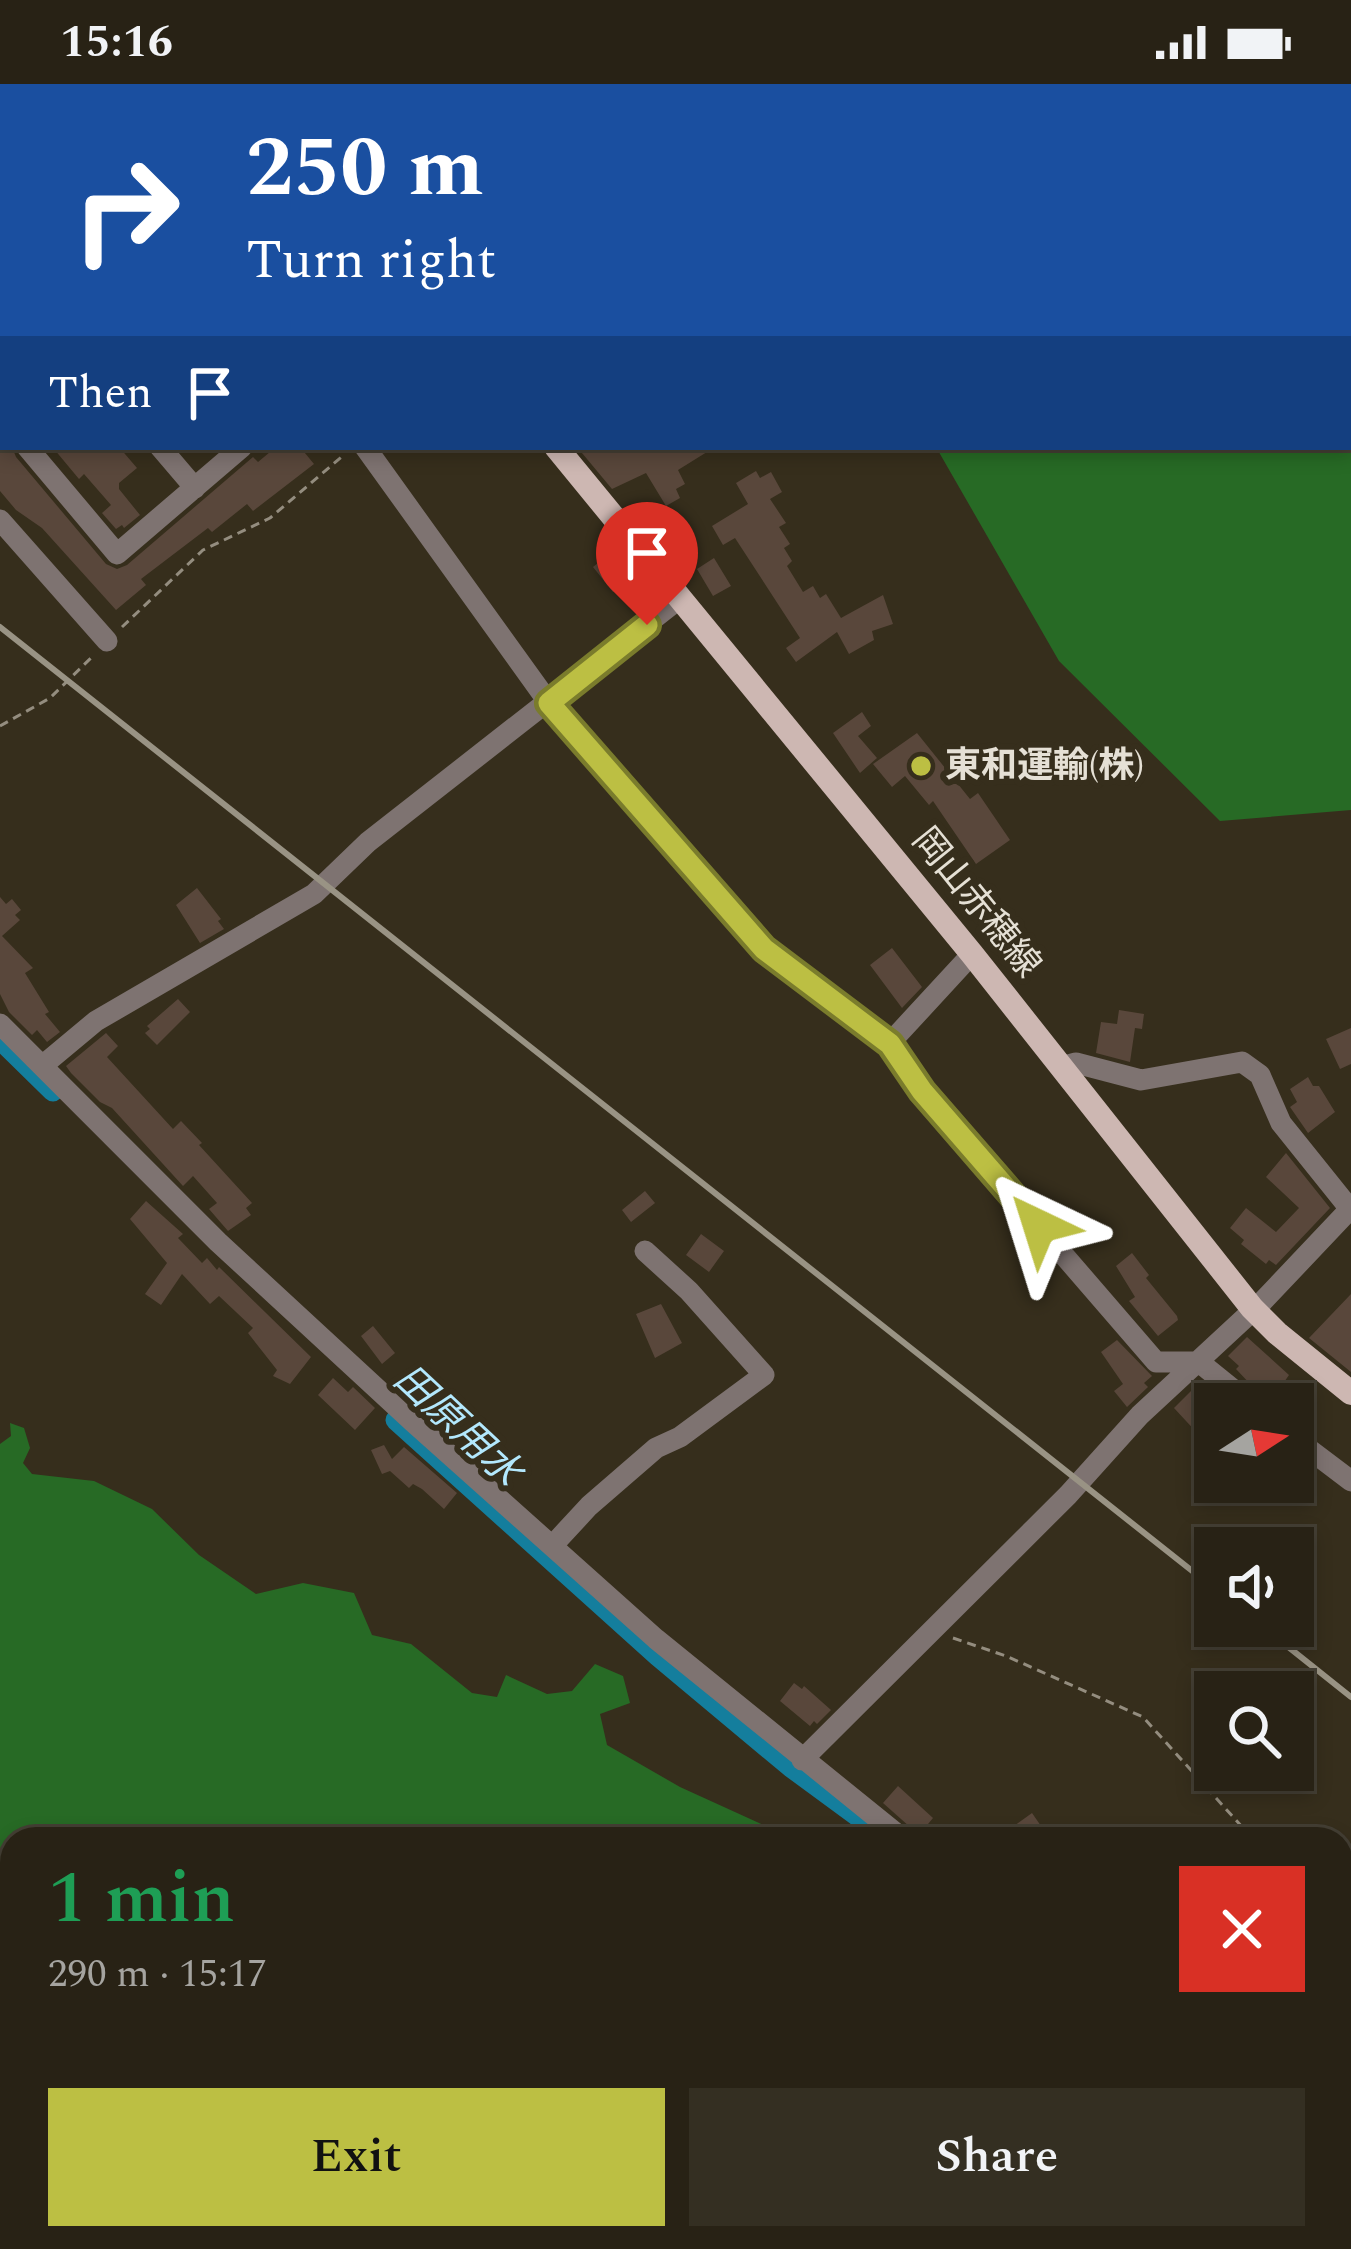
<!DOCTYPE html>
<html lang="en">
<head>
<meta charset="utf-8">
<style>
  body { margin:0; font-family:Spectral,"Noto Sans JP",serif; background:#342f22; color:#f1f3f6; height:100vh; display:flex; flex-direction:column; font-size:45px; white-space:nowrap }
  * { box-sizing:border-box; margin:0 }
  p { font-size:39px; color:#a5a4a0 }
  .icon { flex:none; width:66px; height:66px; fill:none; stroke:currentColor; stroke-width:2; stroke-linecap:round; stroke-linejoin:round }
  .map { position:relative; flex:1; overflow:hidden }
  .sheet { position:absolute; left:0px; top:1743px; width:1353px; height:423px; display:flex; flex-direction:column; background:#282215; border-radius:36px 36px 0 0; box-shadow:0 6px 18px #0003,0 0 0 3px #443f34 }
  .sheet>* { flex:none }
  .top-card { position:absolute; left:0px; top:0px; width:1353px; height:366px; box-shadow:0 6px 18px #0003,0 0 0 3px #443f34; background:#1a4fa0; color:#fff; overflow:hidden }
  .needle { width:78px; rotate:78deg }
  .tools { position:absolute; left:1194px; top:1299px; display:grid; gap:24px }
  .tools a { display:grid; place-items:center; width:120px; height:120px; border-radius:0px; background:#282215; box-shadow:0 6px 18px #0003,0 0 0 3px #443f34; font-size:60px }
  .pin { position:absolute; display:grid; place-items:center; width:102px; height:102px; color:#fff; margin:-123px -51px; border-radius:50% 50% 50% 0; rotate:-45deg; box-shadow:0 0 12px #0007 }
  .pin .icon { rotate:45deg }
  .me { position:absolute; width:132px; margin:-66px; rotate:319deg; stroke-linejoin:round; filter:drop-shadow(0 0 9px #0008) }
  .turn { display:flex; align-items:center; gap:42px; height:252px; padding:0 48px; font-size:54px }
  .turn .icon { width:156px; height:156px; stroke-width:2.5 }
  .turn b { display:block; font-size:84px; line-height:102px }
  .then { display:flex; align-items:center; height:114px; padding:0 48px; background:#0003; gap:24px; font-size:45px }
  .round { display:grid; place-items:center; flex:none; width:126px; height:126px; border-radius:0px; background:#342f22 }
  .headline { display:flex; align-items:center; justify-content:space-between; height:204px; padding:0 48px }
  h1 { font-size:72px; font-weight:600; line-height:90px; color:#1e9e55 }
  .primary-button { display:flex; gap:24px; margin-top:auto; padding:24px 48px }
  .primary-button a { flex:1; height:138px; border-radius:0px; background:#bcbf43; color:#111; font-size:48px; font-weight:600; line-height:138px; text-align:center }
  .primary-button a+a { background:#342f22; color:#f1f3f6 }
  .status { display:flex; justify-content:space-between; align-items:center; height:84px; padding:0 60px; background:#282215; direction:ltr }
  .status svg { height:33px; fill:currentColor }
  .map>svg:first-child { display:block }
  .forest { fill:#276a25 }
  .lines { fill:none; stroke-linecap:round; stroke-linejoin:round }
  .canal { stroke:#147e9d; stroke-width:21 }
  .building { fill:#59473b }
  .path { stroke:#948d7f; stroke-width:3; stroke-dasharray:9 6; stroke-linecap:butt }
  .minor { stroke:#7e7371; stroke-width:21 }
  .major { stroke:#cdb7b2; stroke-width:24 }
  .rail { stroke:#999384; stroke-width:6 }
  .route-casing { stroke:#7a7c2c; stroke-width:30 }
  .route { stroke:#bcbf43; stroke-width:21 }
  .poi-dot { fill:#bcbf43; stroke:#362e1c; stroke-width:4.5 }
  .labels { text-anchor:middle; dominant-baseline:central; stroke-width:12; stroke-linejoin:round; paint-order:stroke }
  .poi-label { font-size:36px; font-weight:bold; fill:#e5e0d5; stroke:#362e1c; text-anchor:start }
  .street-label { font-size:36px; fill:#e5e0d5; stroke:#362e1c }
  .water-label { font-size:39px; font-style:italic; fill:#b3e8fd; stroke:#362e1c }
</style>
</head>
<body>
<div class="status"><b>15:16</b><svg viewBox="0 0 49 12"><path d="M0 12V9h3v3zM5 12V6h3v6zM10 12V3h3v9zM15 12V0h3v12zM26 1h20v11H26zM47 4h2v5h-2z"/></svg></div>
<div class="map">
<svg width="1351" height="2165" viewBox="0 0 1351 2165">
  <rect width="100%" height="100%" fill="#362e1c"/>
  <path class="forest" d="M729,0H1351V726L1220,737L1059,577L936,363H1350V3Z
    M10,1339L24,1344L30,1364L23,1379L32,1390L94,1397L152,1425L199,1471L256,1510L303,1499L354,1509L372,1551L411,1560L472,1609L497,1613L506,1591L547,1610L572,1607L595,1580L623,1592L630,1619L600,1630L607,1661L680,1703L768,1743L780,1755H12V2154H1097L1094,2164L0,2165V1360L11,1352Z"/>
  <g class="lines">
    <path class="canal" d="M0,955L53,1007
      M396,1336L658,1572L791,1683L889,1755
      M1341,1941H1351"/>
  </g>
  <path class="building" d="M0,363H12L16,373L106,480L117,485L127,481L253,373L258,378L276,363H300L314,380L253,427L247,420L212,448L208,444L141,495L146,501L116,526L42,444L16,426L0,407Z
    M47,363H119L137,384L119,399V405L140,431L124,444L122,441L116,445L102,429L111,421L84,390L79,395L54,365L51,368Z
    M577,363H715L678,386L685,400L676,405L680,414L666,422L646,389L612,405Z
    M756,387L760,394L771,388L782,408L770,415L786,439L779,443L790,460L784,464L792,477L787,482L803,508L813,502L820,514L826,510L841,534L883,511L893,540L872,547L874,556L849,570L837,548L796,578L786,564L800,554L735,454L723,461L712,442L748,420L736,399Z
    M615,465L636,491L613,508L593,483Z
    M714,474L731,502L713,512L697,485Z
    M862,628L871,642L858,652L877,674L860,689L833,649Z
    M917,649L970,715L978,709L1010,756L976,780L933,717L929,721L905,692L892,703L873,680Z
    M197,804L221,835L218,837L224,845L200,859L176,821Z
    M0,813L6,820L12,815L21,826L15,831L20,836L2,852L33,884L25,889L49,928L45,930L60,948L47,958L37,946L32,951L9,928L0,910Z
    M892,864L922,903L902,924L870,881Z
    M178,915L190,928L157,961L145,949L150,945L147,942Z
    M1119,926L1144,930L1142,945L1135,944L1130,978L1096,969L1101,938L1117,940Z
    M1351,944V980L1340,985L1326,955Z
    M106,949L118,962L107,973L173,1045L181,1037L202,1059L199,1061L252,1119L246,1124L251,1131L228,1147L209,1125L217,1119L193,1092L183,1102L112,1024L100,1018L71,989L66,982Z
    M1308,993L1313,1002H1319L1335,1028L1308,1049L1290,1023L1297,1018L1290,1005Z
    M1286,1069L1330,1124L1276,1181L1269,1176L1266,1180L1241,1160L1244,1156L1230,1144L1246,1124L1276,1148L1299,1124L1266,1093Z
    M645,1107L655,1119L631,1138L622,1126Z
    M146,1117L183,1150L178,1154L202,1179L207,1174L217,1186L219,1183L311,1273L290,1300L273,1292L277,1286L248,1249L253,1244L219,1212L210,1220L182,1190L161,1221L145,1210L167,1179L130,1135Z
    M701,1150L724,1167L709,1188L686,1171Z
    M1132,1169L1149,1191L1146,1194L1177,1232L1178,1236L1158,1252L1129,1217L1135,1213L1116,1182Z
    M1351,1210V1288L1309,1254Z
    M661,1220L682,1259L655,1274L636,1230Z
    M373,1242L395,1269L382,1280L361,1252Z
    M1247,1253L1289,1291L1269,1320L1236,1285L1239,1282L1228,1272Z
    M1117,1256L1152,1292L1144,1299L1148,1303L1127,1323L1114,1307L1123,1300L1101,1268Z
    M333,1294L348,1308L353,1303L375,1324L355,1346L318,1311Z
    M1200,1298L1213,1310L1208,1314L1215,1322V1336L1199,1351L1174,1324Z
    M384,1361L392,1375L404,1363L457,1409L444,1425L422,1405L413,1400L409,1404L390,1387L382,1390L371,1366Z
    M794,1599L802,1605L804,1602L831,1626L817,1640L814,1637L810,1642L780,1617Z
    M898,1702L933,1734L919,1751L883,1719Z
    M1032,1729L1050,1755H996Z"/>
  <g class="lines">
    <path class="path" d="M122,543L203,466L270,434L345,370
      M0,642L50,614L94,571
      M953,1554L1006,1572L1143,1633L1253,1755
      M1341,1852L1351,1864"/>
    <path class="minor" d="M98,0L101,3
      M345,0L346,3
      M0,45L3,48
      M0,183L3,186
      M0,238L3,235
      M0,330L3,334
      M27,363L117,470L242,363
      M160,363L195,404
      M365,363L549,619L616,698L764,865L889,960L922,1007L1156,1278H1199L1251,1320
      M0,436L107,557
      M0,940L218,1158L413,1338L656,1555L903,1755
      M889,960L972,870
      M42,982L96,937L314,810L368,758L680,514
      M1061,983L1076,979L1141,996L1242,978L1260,991L1281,1039L1350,1125
      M1293,1353L1351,1397
      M553,1461L589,1422L656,1364L680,1353L764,1291L689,1207L645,1167
      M802,1676L1068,1411L1140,1331L1262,1218L1351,1124
      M1341,1926H1351"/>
    <path class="major" d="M257,0L260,3
      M556,363L972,870L1252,1224L1277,1249L1351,1309"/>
    <path class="rail" d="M0,543L1215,1505
      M1262,1542L1351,1613"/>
  </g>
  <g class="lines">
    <defs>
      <path id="route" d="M647,541L549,619L764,865L890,960L922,1007L1039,1142"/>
    </defs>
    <use href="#route" class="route-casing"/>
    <use href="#route" class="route"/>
  </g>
  <circle class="poi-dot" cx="921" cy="682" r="12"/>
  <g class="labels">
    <g class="poi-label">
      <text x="945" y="682">東和運輸(株)</text>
    </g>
    <g class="street-label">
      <text transform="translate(976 819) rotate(51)">岡山赤穂線</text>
    </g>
    <g class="water-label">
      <text transform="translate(457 1342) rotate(43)">田原用水</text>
    </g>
  </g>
</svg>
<div class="tools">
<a><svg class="needle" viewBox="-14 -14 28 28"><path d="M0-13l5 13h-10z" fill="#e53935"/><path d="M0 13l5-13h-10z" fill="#a5a4a0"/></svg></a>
<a><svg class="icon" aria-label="sound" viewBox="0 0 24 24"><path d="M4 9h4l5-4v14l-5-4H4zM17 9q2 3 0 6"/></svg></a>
<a><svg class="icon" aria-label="search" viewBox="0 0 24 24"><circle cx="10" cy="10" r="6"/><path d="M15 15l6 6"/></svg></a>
</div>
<div class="pin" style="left:647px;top:541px;background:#d93025"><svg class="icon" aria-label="arrive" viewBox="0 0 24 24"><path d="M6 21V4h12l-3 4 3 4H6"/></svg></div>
<svg class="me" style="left:1039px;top:1142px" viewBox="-20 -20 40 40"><path d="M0-17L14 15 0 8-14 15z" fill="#bcbf43" stroke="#fff" stroke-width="4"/></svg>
<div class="top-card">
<div class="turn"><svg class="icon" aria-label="right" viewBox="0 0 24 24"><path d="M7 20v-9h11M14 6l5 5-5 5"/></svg><div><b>250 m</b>Turn right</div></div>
<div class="then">Then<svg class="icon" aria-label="arrive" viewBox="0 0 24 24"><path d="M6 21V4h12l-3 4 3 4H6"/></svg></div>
</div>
<section class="sheet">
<div class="headline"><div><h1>1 min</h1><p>290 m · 15:17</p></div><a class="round" style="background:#d93025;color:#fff"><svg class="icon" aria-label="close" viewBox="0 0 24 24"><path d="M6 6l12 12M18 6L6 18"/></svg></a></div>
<div class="primary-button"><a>Exit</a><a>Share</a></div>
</section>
</div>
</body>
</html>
